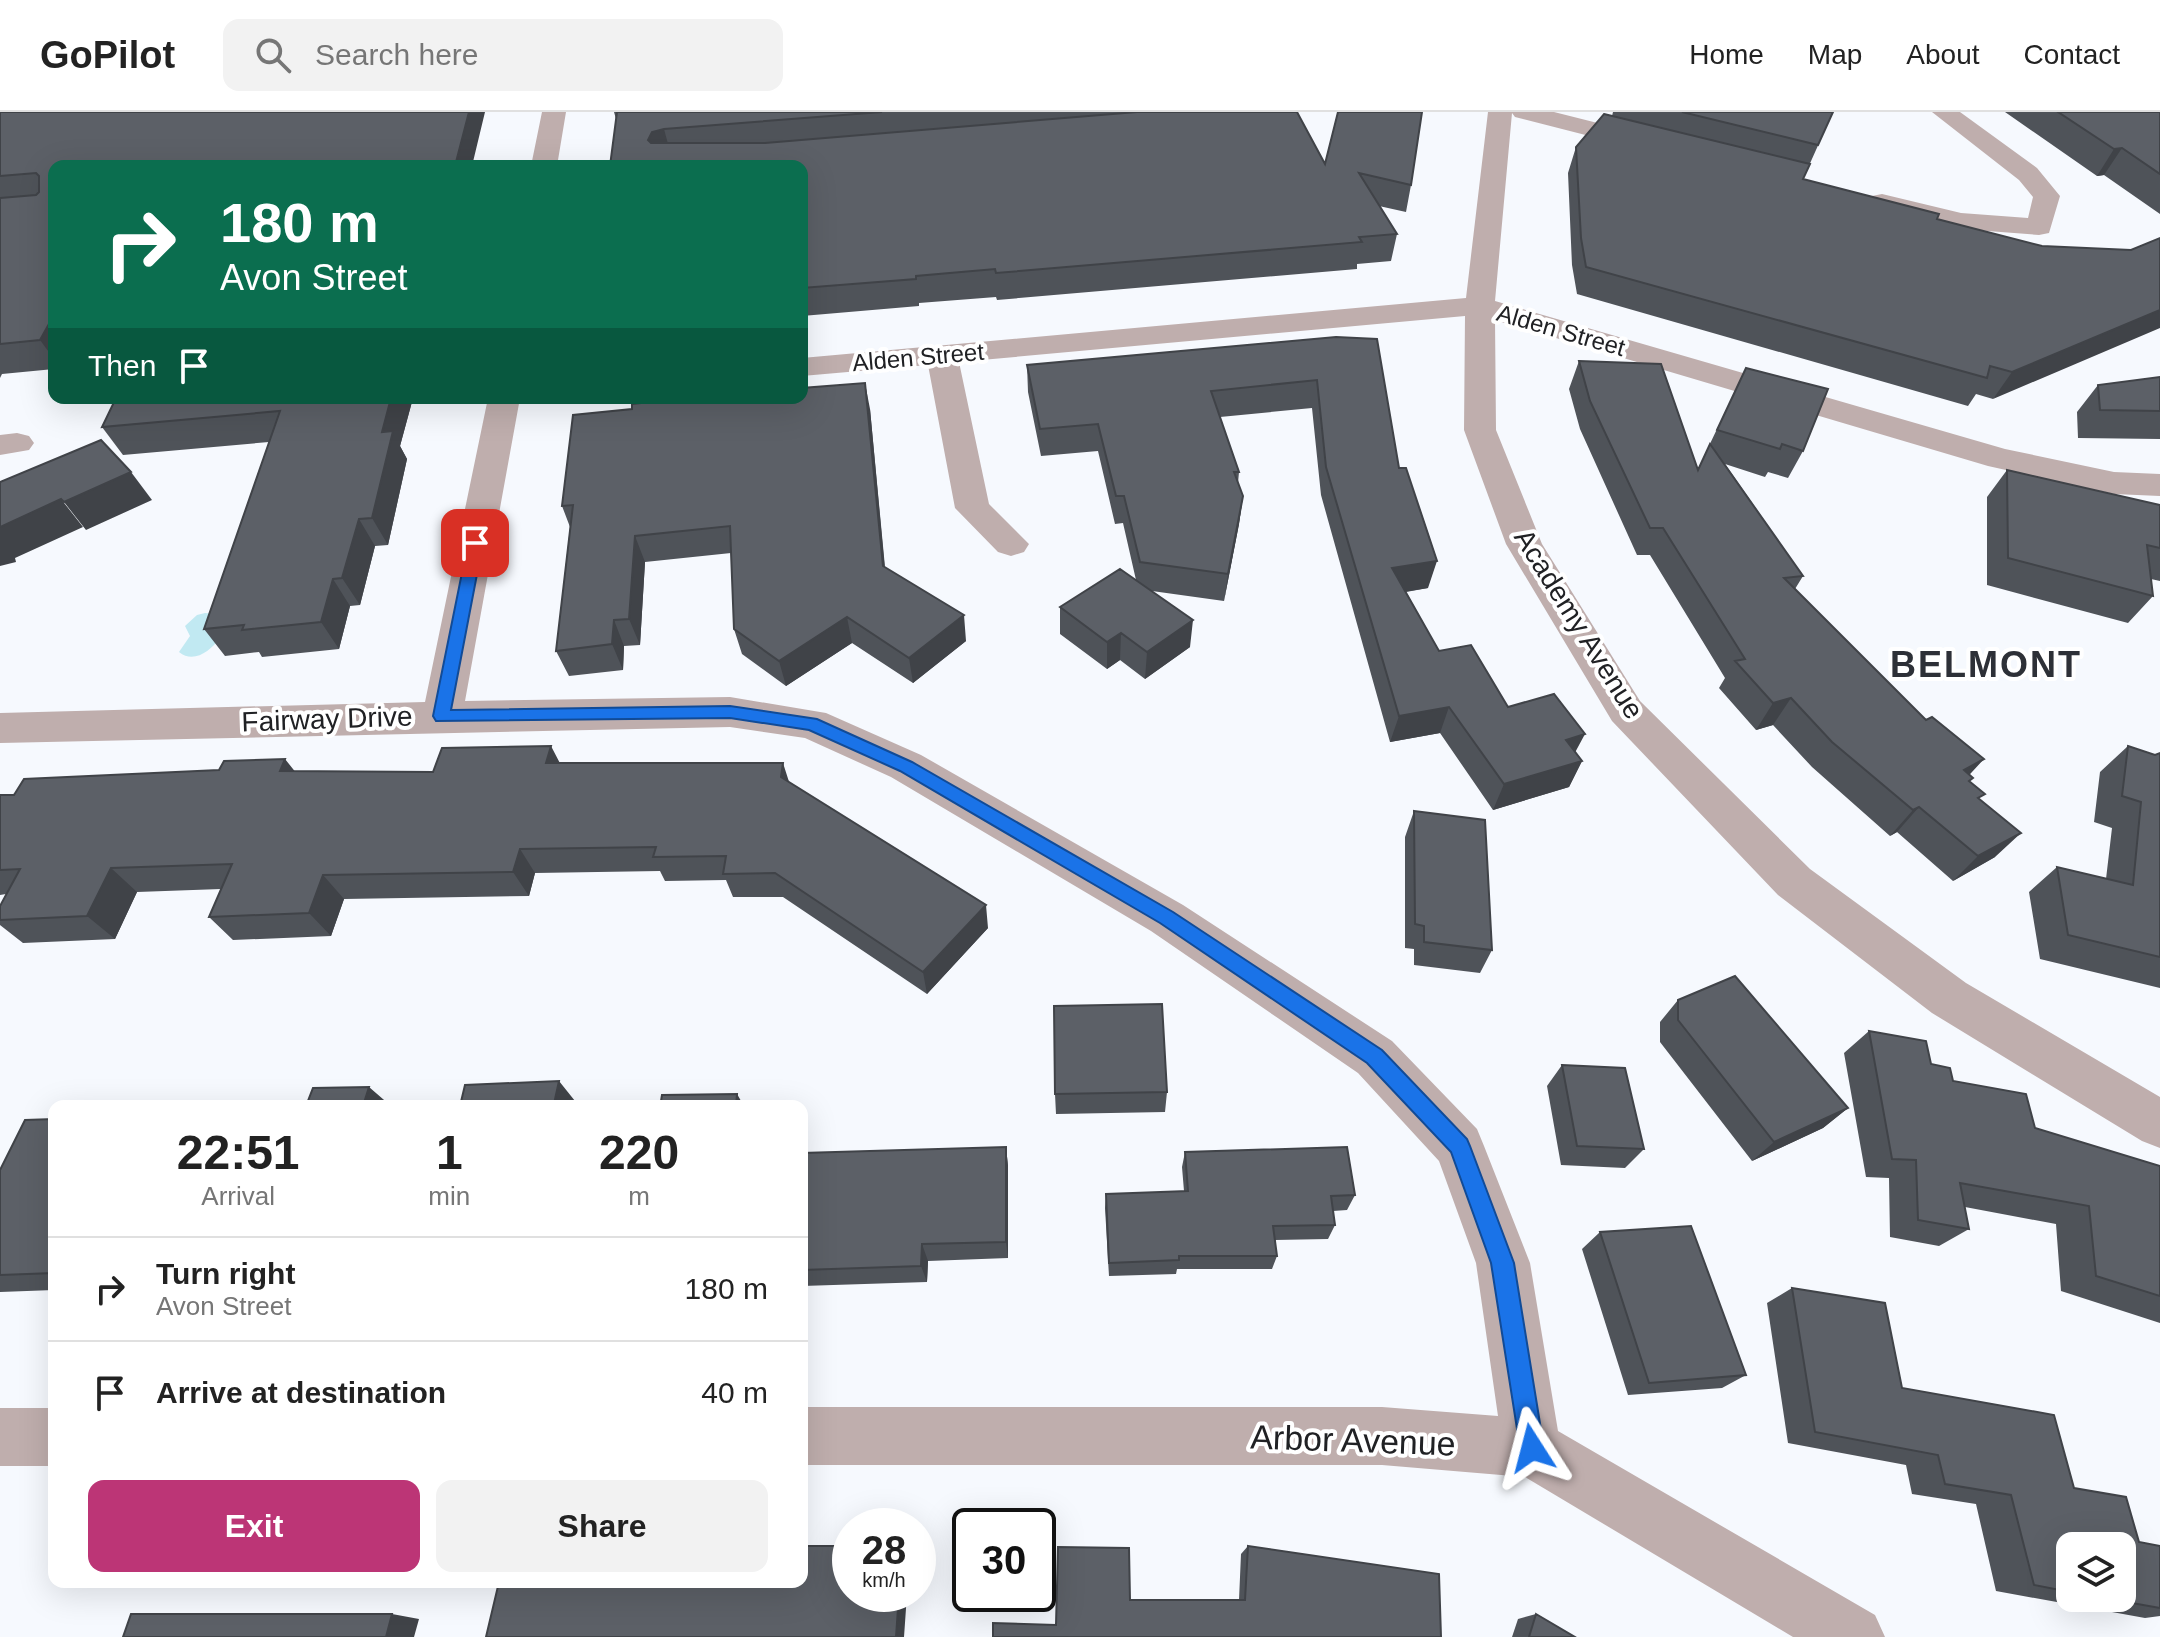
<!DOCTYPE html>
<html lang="en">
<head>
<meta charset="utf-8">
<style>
  body { margin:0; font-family:Arial,sans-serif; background:#f2f2f2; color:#222; height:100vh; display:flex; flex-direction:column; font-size:30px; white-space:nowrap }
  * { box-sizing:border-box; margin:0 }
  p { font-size:26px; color:#767676 }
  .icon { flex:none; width:44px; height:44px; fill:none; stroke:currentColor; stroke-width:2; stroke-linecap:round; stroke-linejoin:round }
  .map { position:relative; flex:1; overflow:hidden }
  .side { position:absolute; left:48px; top:988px; width:760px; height:488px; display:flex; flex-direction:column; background:#fff; border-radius:16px; box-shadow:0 8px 32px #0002 }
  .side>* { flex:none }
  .hud { position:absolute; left:48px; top:48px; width:760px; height:244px; border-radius:16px; box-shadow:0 8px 32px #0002; background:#0b6e4f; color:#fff; overflow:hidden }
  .buttons { position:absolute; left:2056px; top:1420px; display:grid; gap:16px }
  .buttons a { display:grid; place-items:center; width:80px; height:80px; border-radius:16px; background:#fff; box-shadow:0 8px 32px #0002; font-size:40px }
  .speed { position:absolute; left:832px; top:1396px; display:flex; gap:16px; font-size:40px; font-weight:700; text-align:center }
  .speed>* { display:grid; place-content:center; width:104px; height:104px; border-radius:50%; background:#fff; box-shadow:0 8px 32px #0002; line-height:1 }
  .speed small { font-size:20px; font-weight:400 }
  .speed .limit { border:4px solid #111; border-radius:12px; background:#fff; color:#111 }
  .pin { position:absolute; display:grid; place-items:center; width:68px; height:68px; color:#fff; margin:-34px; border-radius:16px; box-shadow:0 4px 12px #0006 }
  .me { position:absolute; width:88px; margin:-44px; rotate:351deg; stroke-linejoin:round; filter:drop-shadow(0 0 6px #0008) }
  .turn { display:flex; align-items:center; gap:28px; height:168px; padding:0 40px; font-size:36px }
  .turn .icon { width:104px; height:104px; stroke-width:2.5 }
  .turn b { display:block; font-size:56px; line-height:68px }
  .then { display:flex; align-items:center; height:76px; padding:0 40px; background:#0003; gap:16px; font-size:30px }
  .eta { display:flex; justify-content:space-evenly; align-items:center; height:136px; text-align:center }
  .eta b { font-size:48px; font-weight:700; line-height:56px }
  .action { display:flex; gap:16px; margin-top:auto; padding:16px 40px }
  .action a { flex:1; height:92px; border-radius:16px; background:#bc3576; color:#fff; font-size:32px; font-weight:700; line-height:92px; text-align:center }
  .action a+a { background:#f2f2f2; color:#222 }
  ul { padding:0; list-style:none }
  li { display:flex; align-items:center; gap:24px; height:104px; padding:0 40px; border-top:2px solid #e0e0e0 }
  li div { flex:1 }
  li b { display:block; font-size:30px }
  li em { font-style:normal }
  header { display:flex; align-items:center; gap:48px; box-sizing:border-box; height:112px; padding:0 40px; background:#fff; border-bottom:2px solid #e0e0e0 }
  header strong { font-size:38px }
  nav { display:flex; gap:44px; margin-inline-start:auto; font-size:28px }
  .search { width:560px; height:72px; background:#f2f2f2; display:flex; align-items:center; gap:20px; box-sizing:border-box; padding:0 28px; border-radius:16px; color:#767676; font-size:30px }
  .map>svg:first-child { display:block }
  .water { fill:#c1e9f2 }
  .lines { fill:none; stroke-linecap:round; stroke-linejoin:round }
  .minor { fill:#bfaead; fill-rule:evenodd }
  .wall { fill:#4f5359; fill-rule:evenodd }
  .shaded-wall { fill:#404348 }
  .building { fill:#5c6067; stroke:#404348; stroke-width:2 }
  .route { fill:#1a73e8; stroke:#114b97; stroke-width:2 }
  .labels { text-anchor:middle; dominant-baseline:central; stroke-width:8; stroke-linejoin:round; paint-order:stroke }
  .far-street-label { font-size:24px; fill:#202124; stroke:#fff }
  .street-label { font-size:28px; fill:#202124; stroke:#fff }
  .near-street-label { font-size:34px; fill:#202124; stroke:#fff }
  .district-label { font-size:36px; font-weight:bold; letter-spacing:2px; fill:#2d3037; stroke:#fff }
</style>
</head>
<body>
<header>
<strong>GoPilot</strong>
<div class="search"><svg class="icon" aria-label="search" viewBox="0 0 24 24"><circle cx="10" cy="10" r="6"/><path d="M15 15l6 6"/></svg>Search here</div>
<nav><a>Home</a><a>Map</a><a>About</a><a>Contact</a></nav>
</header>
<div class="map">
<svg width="2160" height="1525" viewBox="0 0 2160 1525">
  <rect width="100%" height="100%" fill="#f6f9fe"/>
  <path class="water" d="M205,501L216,502L220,526C210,539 194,552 179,540L190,524L185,514L197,503Z"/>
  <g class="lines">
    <path class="minor" d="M542,0H566L557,54H531Z
      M1488,0H1554L1657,26L1661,31L1657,36L1648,39L1515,5L1512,1L1495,189L2005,337L2114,360L2160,362V384L2114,382L1988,354L1495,208L1496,318L1542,432L1640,589L1810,757L1966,871L2160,985V1036L2142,1029L1932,901L1778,783L1612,609L1506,432L1464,318L1465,204L959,250L989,392L1029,432L1024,440L1011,444L998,440L955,396L928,253L802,264V246L1466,186Z
      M1932,0H1960L2037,56L2060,84L2049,121L2039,123L1961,117L1872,96L1868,90L1872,84L1882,82L1961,101L2028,106L2033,85L2019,68Z
      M488,286H520L465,589L730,585L826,601L921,643L1183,793L1392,929L1477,1017L1484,1034L1530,1151L1558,1319L1875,1503L1885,1525H1793L1525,1365L1382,1353H802V1295H1382L1498,1304L1476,1151L1439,1049L1358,961L1151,819L891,665L805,626L730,615L0,631V601L425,590Z
      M17,321L29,324L34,331L29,338L0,343V323Z
      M0,1296H54V1354H0Z"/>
  </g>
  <path class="wall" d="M0,0L54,54V257L2,262L0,266Z
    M614,0H1297L1325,52L1411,73L1406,100L1379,94L1397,122L1391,149L1357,152V157L997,188L996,185L919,191V194L802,204V54H610L616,7Z
    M1613,0H1833L1803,67L1937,107L2042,134L2131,138L1993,287L1976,282L1968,294L1577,182L1572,153L1568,61L1576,35L1612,4Z
    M2005,0H2160V102L2104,63L2097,64Z
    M1336,225L1399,356L1428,476L1406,480L1439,539L1508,595L1575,641L1582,649L1569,675L1493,698L1440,621L1390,630L1321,383L1312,296L1220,305L1239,360L1238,371L1243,384L1239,412L1224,489L1152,479L1190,535L1145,567L1120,548L1107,557L1060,522V495L1136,468L1123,411L1115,412L1098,339L1041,344L1028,280L1027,253Z
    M1579,249L1698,357L1746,256L1803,339L1788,366L1768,360L1765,365L1725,352L1803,464L1795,477L1969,663L1970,669L1980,688L1995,745L1953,769L1897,720L1890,724L1812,655L1773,613L1756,618L1719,576L1725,566L1650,443H1637L1580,317L1569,277Z
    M2160,265V327L2078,326L2077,300L2098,273Z
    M413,286L400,334L407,347L388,433L375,434L360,493L350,494L339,537L262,545L259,540L225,544L204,517L269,330L123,343L102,315Z
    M870,297L885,455L966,529L913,571L852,531L786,574L742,542L734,517L731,441L645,450L640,533L624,534L623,558L569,564L556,539L570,415L562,394Z
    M2007,358L2160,436V469L2151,467L2153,484L2128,511L1987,473V385Z
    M2128,634L2155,643L2160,641V876L2040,847L2029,780L2057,755L2106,767L2112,716L2094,710L2100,660Z
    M560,651L789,670L988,816L927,882L783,785H733L726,768L665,769L660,759L535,761L529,784L344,787L331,824L233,828L209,805L221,777L137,780L115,827L23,831L0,813V794L6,782L0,783V683L295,659L433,660Z
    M1414,699L1492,838L1480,861L1414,853V837L1405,836V725Z
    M1678,888L1848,996L1823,1016L1752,1049L1660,930V910Z
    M1869,919L1931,952L1953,969L2035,1016L2160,1054V1211L2061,1179L2056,1112L1965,1095L1969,1117L1939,1134L1890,1125L1889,1066L1866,1065L1844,941Z
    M1562,953L1644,1037L1625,1056L1561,1053L1547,974Z
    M1167,980L1165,1000L1056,1002L1055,982Z
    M54,1007V1178L0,1180V1058Z
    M1006,1035L1008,1054V1146L928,1149L927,1170L802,1174V1041Z
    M1185,1040L1355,1083L1347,1098L1333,1099L1335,1113L1328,1127L1275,1128L1277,1144L1272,1157H1177L1176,1162L1109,1164L1105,1096L1106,1082L1184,1079L1182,1055Z
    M1600,1120L1746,1263L1722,1276L1628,1283L1582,1137Z
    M1792,1176L1902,1276L2074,1376L2139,1430L2160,1434V1504L2145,1506L1996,1479L1976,1392L1912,1382L1906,1353L1788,1331L1767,1191ZM2070,1434L2122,1486H2070Z
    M1248,1434L1439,1462L1056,1513L1130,1488H1239L1241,1442Z
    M1536,1502L1575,1525H1512L1518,1507Z"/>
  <path class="shaded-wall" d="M469,0H485L472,54H455Z
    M664,17L671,43L648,28L652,20Z
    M2122,36L2104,63L2097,64L2114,37Z
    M2160,198V216L1993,287L2012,260Z
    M50,210L54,216V247L40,228Z
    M865,271L870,297L887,480L883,454Z
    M391,286H413L400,334L407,347L388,433L372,406L382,320Z
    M131,360L152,388L86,418L64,390Z
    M1243,384L1239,412L1224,489L1228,462Z
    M61,387L83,415L15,446L16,450L0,454V415Z
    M359,407L375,434L360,493L342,466Z
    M635,424L645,450L640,533L629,507Z
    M1437,449L1428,476L1385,483L1392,456Z
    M333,467L350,494L339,537L321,510Z
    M964,503L966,529L913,571L909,546Z
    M847,505L852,531L786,574L779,549Z
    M614,508L624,534L623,558L612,532Z
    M1193,508L1190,535L1145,567L1147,540Z
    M1121,521L1120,548L1107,557V530Z
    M1791,586L1773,613L1756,618L1773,591Z
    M1449,595L1440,621L1390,630L1399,604Z
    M1585,622L1571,648L1566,628Z
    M551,634L564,659L546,651Z
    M285,647L305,672L280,659Z
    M1984,647L1960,673L1964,658Z
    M1582,649L1569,675L1493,698L1504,672Z
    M783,651L791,676L781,665Z
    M1919,695L1897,720L1890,724L1913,698Z
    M2021,721L1995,745L1953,769L1978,744Z
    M520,737L535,761L529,784L513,760Z
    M111,756L137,780L115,827L87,804Z
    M323,763L344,787L331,824L309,801Z
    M986,793L988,816L927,882L923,860Z
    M559,969L575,989L574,994L554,992Z
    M369,975L391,994H363Z
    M737,982L744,994H736Z
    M1848,996L1823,1016L1752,1049L1774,1030Z
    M1006,1035L1008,1054V1146L1006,1130Z
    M922,1132L928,1149L927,1170L921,1154Z
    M899,1482H907L904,1525H896Z
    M392,1502L419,1507L414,1525H386Z"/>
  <path class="building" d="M0,0H469L455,54H54V212L50,210L40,228L0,232V86L36,83L39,80V64L36,61L0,64Z
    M617,0H882L664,17L652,20L648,28L651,31H765L1137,0H1297L1325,52L1338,0H1422L1411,73L1359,61L1397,122L1359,125L1362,130L996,161L995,157L916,164V167L802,176V54H610Z
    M1682,0H1833L1818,33Z
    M2058,0H2160V62L2122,36L2114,37Z
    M1604,2L1810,52L1803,67L1939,102L1937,107L2042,134L2131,138L2160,126V198L2012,260L1990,254L1987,266L1586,155L1581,126L1576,35Z
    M1336,225L1377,227L1399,356H1406L1437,449L1392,456L1439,539L1471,533L1508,595L1554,582L1585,622L1566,628L1582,649L1504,672L1449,595L1399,604L1326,355L1317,268L1211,279L1239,360H1234L1243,384L1228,462L1140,450L1124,384H1116L1098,312L1040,317L1027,253Z
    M1579,249L1661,252L1698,358L1710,332L1803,464L1784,466L1926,608L1932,605L1984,647L1964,658L1973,666L1969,669L1985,682L1978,686L2021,721L1978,744L1919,695L1913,698L1832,630L1791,586L1773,591L1735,549L1745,547L1663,416H1650L1590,289Z
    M1746,256L1828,277L1803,339L1782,332L1780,337L1717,318Z
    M2160,265V299L2100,298L2098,273Z
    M865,271L883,454L964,503L909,546L847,505L779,549L734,517L730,414L635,424L629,507L614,508L612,532L556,539L573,393L562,394L573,303L632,297V292L689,286H802V276Z
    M116,286H391L382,320L393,319L372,406L359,407L342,466L333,467L321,510L242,518L244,513L204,517L280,299L102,315Z
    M101,328L131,360L64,390L61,387L0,415V370Z
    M2007,358L2160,393V436L2147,433L2153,484L2008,446Z
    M1120,457L1193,508L1147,540L1121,521L1107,530L1060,495Z
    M551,634L546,651H783L781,665L986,793L923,860L775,761L723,762L726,744L653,745L656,735L520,737L513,760L323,763L309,801L209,805L232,752L111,756L87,804L0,808V794L20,757L0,758V683H14L24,667L219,658L224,649L285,647L280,659L433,660L442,636Z
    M2128,634L2155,643L2160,641V845L2068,823L2057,755L2133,773L2141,690L2122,684Z
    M1414,699L1485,708L1492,838L1424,830V814L1415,812Z
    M1735,864L1848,996L1774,1030L1678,908V888Z
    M1162,892L1167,980L1055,982L1054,894Z
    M1869,919L1926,929L1931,952L1950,956L1953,969L2026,982L2035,1016L2160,1054V1184L2096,1164L2089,1094L1960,1071L1969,1117L1918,1108L1916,1048L1892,1047Z
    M1562,953L1625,956L1644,1037L1577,1034Z
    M559,969L554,992L661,989L662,983L737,982L736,994H460L465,973Z
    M369,975L363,994H306L313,976Z
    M54,1007V1161L0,1163V1058L25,1008Z
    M1006,1035V1130L922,1132L921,1154L802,1158V1041Z
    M1347,1035L1355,1083L1331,1084L1335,1113L1273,1114L1277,1144H1179V1148L1109,1151L1106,1082L1188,1079L1185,1040Z
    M1691,1114L1746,1263L1649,1271L1600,1120Z
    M1792,1176L1885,1191L1902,1276L2054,1303L2074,1376L2126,1385L2139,1430L2160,1434V1496L2104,1486H2122V1434H2070V1480L2034,1473L2011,1383L1945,1372L1938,1343L1815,1320Z
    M802,1434H850V1482H899L896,1525H486L499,1470H802Z
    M1248,1434L1439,1462L1441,1525H993V1511L1056,1513L1058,1435L1129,1436L1130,1488H1245Z
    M131,1502H392L386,1525H123Z
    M1536,1502L1575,1525H1529Z"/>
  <path class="route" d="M475,426L483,431L451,598L730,594L817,607L912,650L1173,800L1382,938L1467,1027L1470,1034L1514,1151L1544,1336L1541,1344L1532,1348L1524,1344L1520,1336L1491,1151L1451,1040L1367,951L1160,811L900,659L809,618L730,606L436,609L433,604L468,431Z"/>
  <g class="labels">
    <g class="far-street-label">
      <text transform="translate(1561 218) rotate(16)">Alden Street</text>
      <text transform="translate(918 245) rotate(-5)">Alden Street</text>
    </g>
    <g class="street-label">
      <text transform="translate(1579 512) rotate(58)">Academy Avenue</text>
      <text transform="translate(327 607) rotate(-2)">Fairway Drive</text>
    </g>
    <g class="near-street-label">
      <text transform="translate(1353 1328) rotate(2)">Arbor Avenue</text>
    </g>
    <g class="district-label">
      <text x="1986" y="552">BELMONT</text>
    </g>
  </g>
</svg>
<div class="buttons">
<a><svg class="icon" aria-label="layers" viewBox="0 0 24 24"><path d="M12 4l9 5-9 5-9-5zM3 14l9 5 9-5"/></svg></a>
</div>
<div class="speed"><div>28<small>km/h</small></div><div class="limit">30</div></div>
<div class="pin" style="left:475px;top:431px;background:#d93025"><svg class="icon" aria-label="arrive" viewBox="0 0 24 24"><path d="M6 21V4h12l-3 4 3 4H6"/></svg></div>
<svg class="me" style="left:1532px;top:1336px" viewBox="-20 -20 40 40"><path d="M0-17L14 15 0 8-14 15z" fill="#1a73e8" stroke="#fff" stroke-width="4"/></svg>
<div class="hud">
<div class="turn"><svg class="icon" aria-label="right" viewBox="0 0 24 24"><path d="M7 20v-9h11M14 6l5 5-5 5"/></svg><div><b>180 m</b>Avon Street</div></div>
<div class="then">Then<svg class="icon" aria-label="arrive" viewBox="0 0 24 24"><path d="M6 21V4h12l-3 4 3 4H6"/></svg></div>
</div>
<section class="side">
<div class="eta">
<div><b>22:51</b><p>Arrival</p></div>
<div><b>1</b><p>min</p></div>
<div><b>220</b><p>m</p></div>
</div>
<ul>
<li><svg class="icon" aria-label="right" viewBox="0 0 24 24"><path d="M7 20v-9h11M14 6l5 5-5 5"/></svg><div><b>Turn right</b><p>Avon Street</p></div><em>180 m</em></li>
<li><svg class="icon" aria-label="arrive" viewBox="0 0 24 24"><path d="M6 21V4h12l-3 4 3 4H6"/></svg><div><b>Arrive at destination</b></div><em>40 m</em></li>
</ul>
<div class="action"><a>Exit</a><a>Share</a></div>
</section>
</div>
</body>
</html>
